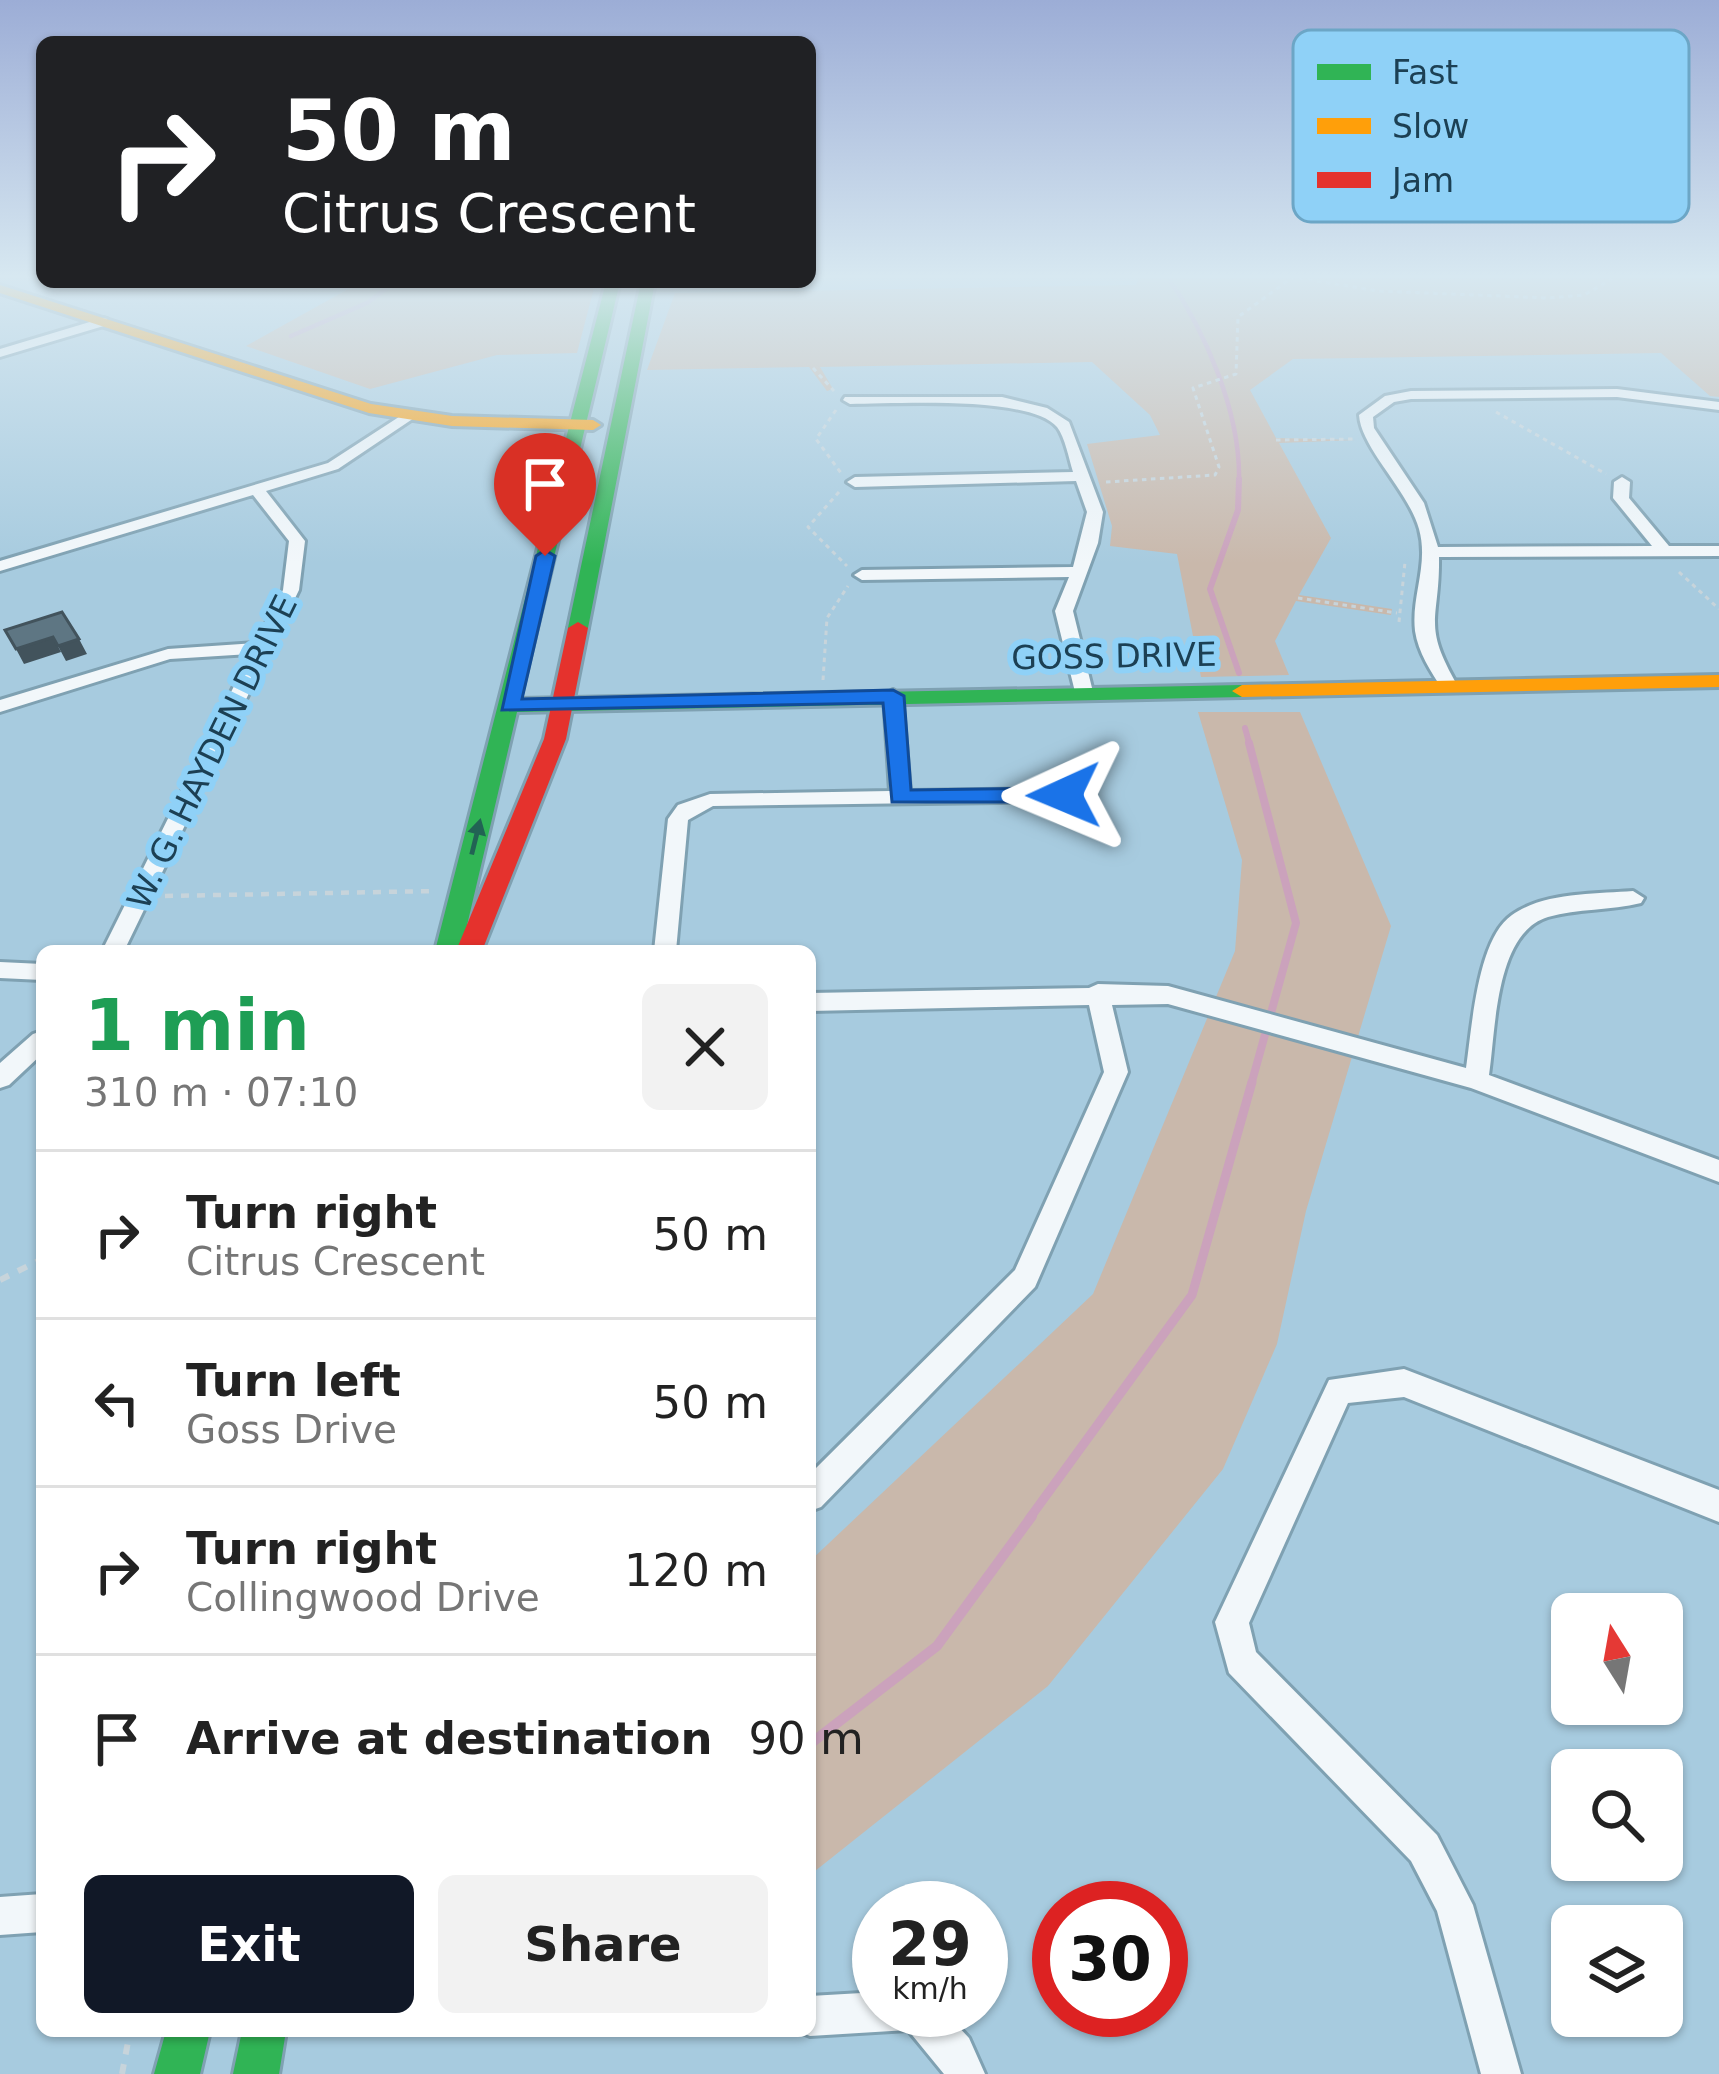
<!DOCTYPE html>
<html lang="en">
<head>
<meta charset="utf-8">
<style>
  body { margin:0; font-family:"DejaVu Sans",sans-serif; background:#f2f2f2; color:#222; height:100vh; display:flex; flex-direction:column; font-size:45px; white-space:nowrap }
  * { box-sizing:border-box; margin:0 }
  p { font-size:39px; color:#767676 }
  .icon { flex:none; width:66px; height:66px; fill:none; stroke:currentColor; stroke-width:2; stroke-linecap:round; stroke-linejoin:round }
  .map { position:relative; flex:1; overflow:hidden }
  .side { position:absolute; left:36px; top:945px; width:780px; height:1092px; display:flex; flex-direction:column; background:#fff; border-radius:18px; box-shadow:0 3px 9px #0004 }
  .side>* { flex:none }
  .guide { position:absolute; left:36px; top:36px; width:780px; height:252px; border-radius:18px; box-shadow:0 3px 9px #0004; background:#202124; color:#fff; overflow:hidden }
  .needle { width:78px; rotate:349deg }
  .buttons { position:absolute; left:1551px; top:1593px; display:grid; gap:24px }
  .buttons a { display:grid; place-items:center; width:132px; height:132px; border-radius:18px; background:#fff; box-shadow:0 3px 9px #0004; font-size:60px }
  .speed { position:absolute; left:852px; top:1881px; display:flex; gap:24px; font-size:60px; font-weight:700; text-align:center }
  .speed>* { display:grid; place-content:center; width:156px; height:156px; border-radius:50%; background:#fff; box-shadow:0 3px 9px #0004; line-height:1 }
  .speed small { font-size:30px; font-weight:400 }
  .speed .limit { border:18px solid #d22; background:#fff; color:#111 }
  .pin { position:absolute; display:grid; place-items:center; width:102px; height:102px; color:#fff; margin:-123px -51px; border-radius:50% 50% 50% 0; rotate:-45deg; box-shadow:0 0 12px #0007 }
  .pin .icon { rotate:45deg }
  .me { position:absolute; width:132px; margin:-66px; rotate:269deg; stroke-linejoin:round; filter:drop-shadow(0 0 9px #0008) }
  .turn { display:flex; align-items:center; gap:42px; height:252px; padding:0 48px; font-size:54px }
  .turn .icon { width:156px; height:156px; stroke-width:2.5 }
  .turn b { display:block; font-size:84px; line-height:102px }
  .round { display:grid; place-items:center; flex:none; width:126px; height:126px; border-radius:18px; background:#f2f2f2 }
  .overview { display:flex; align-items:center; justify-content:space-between; height:204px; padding:0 48px }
  h1 { font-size:72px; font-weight:700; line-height:90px; color:#1e9e55 }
  .action { display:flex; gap:24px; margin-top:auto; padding:24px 48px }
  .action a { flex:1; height:138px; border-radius:18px; background:#111827; color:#fff; font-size:48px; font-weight:700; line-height:138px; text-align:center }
  .action a+a { background:#f2f2f2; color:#222 }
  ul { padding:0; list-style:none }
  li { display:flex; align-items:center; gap:36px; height:168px; padding:0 48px; border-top:3px solid #e0e0e0 }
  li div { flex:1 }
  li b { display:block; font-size:45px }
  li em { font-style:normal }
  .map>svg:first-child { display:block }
  .green { fill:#c9b8ab }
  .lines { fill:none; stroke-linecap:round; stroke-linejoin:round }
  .stream-far4 { stroke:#cba2bc; stroke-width:4.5 }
  .stream-far3 { stroke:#cba2bc; stroke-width:6 }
  .stream-far2 { stroke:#cba2bc; stroke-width:8 }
  .stream-far1 { stroke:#cba2bc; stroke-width:9 }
  .stream { stroke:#cba2bc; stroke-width:10 }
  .street-casing { stroke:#7fa1b2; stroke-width:6 }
  .fast-casing { stroke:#7fa1b2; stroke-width:6 }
  .slow-casing { stroke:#7fa1b2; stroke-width:6 }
  .jam-casing { stroke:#7fa1b2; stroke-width:6 }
  .path-far2 { stroke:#c7d4db; stroke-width:3; stroke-dasharray:4.5 4.5; stroke-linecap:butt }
  .path-far1 { stroke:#c7d4db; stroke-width:4.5; stroke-dasharray:8 8; stroke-linecap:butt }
  .path { stroke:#c7d4db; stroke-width:6; stroke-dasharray:10 10; stroke-linecap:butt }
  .street { fill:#f2f7fa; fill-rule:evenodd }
  .fast { fill:#30b455; fill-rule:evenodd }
  .slow { fill:#ff9f0a; fill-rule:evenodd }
  .jam { fill:#e5322d; fill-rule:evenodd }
  .shaded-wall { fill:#42535c }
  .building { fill:#5e7683; stroke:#42535c; stroke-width:3 }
  .oneway { fill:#226354 }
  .route { fill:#1a73e8; stroke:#114b97; stroke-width:3 }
  .labels { text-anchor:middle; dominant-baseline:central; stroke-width:12; stroke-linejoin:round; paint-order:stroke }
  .far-street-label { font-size:33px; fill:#1c4054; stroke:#8fd1f7 }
  .key { fill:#8fd1f7; stroke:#6ca6c6; stroke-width:3 }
  .key-label { font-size:33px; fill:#1c4054 }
</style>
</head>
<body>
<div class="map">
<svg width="1719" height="2074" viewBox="0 0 1719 2074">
  <rect width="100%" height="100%" fill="#a7cbdf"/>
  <path class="green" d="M1140,274H1719V397L1710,396L1661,353L1293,359L1250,390L1276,438L1356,440L1279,443L1331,538L1299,595L1392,609L1391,615L1296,601L1275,641L1289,675L1201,677L1177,554L1110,546L1112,526L1087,444L1160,435L1150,415L1092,362L820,367L833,389L827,391L809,367L647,370L675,293L1136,285Z
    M361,282L595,284L577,353L497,355L370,389L246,346Z
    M1198,712H1300L1391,926L1306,1211L1277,1344L1223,1469L1048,1686L810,1875V1561L1093,1294L1235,951L1242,860Z"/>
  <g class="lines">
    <path class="stream-far4" d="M1166,274C1205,331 1241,412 1239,482
      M291,336L367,303L395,282"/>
    <path class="stream-far3" d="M1239,673L1210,589L1238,510L1239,479
      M1245,728L1250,746"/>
    <path class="stream-far2" d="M1249,743L1296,923L1251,1085"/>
    <path class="stream-far1" d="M1029,1519L1192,1295L1252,1082"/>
    <path class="stream" d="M810,1744L937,1646L1032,1516"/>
    <defs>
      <path id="street" d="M103,318L107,319V325L0,357V349Z
        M1617,389L1719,402V410L1617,397L1411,399L1394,402L1373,417L1374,428L1424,503L1438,547L1652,546L1613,498L1614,482L1622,477L1630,482L1629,498L1669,546H1719V556L1439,557C1440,621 1421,623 1458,686L1449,692L1443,690C1431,672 1418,652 1415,631C1411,596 1429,565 1419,529C1408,490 1361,448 1359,415L1385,396L1411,391Z
        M845,397H1002L1047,408L1069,422L1103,512L1098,543L1073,611L1093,692L1091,696L1084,698L1075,692L1055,611L1069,577L862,580L854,575L862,570L1073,567L1087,512L1076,481L855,487L847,482L855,477L1073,472C1069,459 1065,437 1057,427C1030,395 893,404 850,404L843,400Z
        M405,413L417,416L338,469L266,491L305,541L299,590L124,951H102L250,654L170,659L0,712V700L168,649L256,643L283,590L289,541L253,495L0,571V561L328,463Z
        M893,690L902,696L910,791L1064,789L1074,795L1064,801L713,806L688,820L676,951H654L668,819L678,805L710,794L890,791L884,696Z
        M1633,891L1644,898L1641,903C1610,911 1578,908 1548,917C1495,933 1496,1028 1489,1075L1719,1160V1182L1471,1088L1168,1004L1112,1005L1128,1072L1035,1287L821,1507L810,1511V1474L1015,1270L1104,1072L1089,1005L810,1011V993L1089,988L1098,984L1168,986L1466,1068C1472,1028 1477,939 1512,915C1544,892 1596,894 1633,891Z
        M0,962L42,964V980L0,978Z
        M42,1031V1054L9,1085L0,1088V1063L33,1034Z
        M1404,1369L1719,1490V1522L1404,1397L1348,1403L1249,1623L1256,1652L1437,1835L1473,1905L1521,2074H1481L1437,1911L1411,1861L1229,1673L1215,1622L1329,1380Z
        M42,1894V1932L0,1935V1897Z
        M879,1992V2010H943L969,2038L985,2074H944L908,2030L810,2036L798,2031H810V1996Z"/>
      <path id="fast" d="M606,282H620L520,699L1242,685L1252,691L1242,697L517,712L461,951H435Z
        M641,282H655L588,628L578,634L568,628Z
        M166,2031H210L200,2074H154Z
        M242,2031H286L279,2074H233Z"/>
      <path id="slow" d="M0,285L371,404L452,416L593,420L601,425L593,430L452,426L369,413L0,293Z
        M1719,675V687L1242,697L1232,691L1242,685Z"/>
      <path id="jam" d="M578,622L588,628L566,739L482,951H456L544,739L568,628Z"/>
    </defs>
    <use href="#street" class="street-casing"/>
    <use href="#fast" class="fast-casing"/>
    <use href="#slow" class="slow-casing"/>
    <use href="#jam" class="jam-casing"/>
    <path class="path-far2" d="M813,368L834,391
      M836,410L816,439L841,473
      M1496,412L1606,474
      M1276,440L1355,439
      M1106,482L1215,475L1219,467L1193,388L1236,374L1238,317L1293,277L1378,291L1548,298L1584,295L1621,274
      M839,492L808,527L847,566
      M1679,572L1719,609
      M1298,598L1397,613
      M1399,622L1405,562
      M823,680L827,618L848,586"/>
    <path class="path-far1" d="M165,896L436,891"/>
    <path class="path" d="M0,1280L42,1259
      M122,2074L130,2031"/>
    <use href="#street" class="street"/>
    <use href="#fast" class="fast"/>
    <use href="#slow" class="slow"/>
    <use href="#jam" class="jam"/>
  </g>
  <path class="shaded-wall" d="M53,637L61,652L24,664L16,649Z
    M79,639L87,654L66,661L58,646Z"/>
  <path class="building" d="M62,612L79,639L58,646L53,637L16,649L5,630Z"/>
  <defs><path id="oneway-solid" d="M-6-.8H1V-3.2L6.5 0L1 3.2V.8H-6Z" transform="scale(3)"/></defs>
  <use class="oneway" href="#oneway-solid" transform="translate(476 837) rotate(-76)"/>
  <linearGradient id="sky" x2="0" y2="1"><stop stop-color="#9cadd6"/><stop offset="0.49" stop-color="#d7e8f1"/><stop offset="1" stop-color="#d7e8f1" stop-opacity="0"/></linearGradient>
  <rect width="1719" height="564" fill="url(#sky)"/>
  <path class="route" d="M545,550L555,556L522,699L893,690L904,696L911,790L1064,788L1076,795L1064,802H892L883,703L502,710L536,556Z"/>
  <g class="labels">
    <g class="far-street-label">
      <text transform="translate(1114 656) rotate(-1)">GOSS DRIVE</text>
      <text transform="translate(212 752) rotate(-64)">W. G. HAYDEN DRIVE</text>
    </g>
  </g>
  <rect x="1293" y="30" width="396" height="192" rx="18" class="key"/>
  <rect x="1317" y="64" width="54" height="16" fill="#30b455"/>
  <rect x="1317" y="118" width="54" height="16" fill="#ff9f0a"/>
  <rect x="1317" y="172" width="54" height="16" fill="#e5322d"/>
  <g class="key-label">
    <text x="1392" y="84">Fast</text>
    <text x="1392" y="138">Slow</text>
    <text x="1392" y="192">Jam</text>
  </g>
</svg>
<div class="buttons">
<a><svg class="needle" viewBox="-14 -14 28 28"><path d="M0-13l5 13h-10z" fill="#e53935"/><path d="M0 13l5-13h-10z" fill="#767676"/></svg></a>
<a><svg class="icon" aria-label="search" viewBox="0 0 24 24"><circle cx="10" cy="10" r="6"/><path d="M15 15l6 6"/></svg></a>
<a><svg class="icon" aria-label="layers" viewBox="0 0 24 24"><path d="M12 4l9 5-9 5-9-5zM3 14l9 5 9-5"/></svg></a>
</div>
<div class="speed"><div>29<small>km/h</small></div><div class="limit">30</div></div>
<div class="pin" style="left:545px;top:556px;background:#d93025"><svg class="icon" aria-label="arrive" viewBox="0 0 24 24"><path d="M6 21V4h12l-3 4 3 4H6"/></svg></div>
<svg class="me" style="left:1064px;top:795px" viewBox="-20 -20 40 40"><path d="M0-17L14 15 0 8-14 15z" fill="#1a73e8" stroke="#fff" stroke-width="4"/></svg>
<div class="guide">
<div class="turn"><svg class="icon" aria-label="right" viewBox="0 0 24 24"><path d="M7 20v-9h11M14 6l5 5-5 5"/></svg><div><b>50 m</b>Citrus Crescent</div></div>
</div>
<section class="side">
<div class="overview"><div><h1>1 min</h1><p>310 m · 07:10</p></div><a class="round"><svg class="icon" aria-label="close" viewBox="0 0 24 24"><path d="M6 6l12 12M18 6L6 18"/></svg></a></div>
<ul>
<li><svg class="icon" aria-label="right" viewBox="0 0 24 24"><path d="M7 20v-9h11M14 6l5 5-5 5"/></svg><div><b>Turn right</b><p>Citrus Crescent</p></div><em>50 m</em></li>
<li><svg class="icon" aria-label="left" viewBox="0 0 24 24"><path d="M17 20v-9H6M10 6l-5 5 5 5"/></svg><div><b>Turn left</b><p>Goss Drive</p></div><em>50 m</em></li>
<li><svg class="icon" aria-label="right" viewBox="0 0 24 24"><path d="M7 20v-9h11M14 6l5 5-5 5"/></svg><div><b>Turn right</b><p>Collingwood Drive</p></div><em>120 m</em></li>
<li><svg class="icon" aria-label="arrive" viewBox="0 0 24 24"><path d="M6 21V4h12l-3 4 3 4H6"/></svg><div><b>Arrive at destination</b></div><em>90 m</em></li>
</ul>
<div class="action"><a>Exit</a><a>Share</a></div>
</section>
</div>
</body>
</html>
